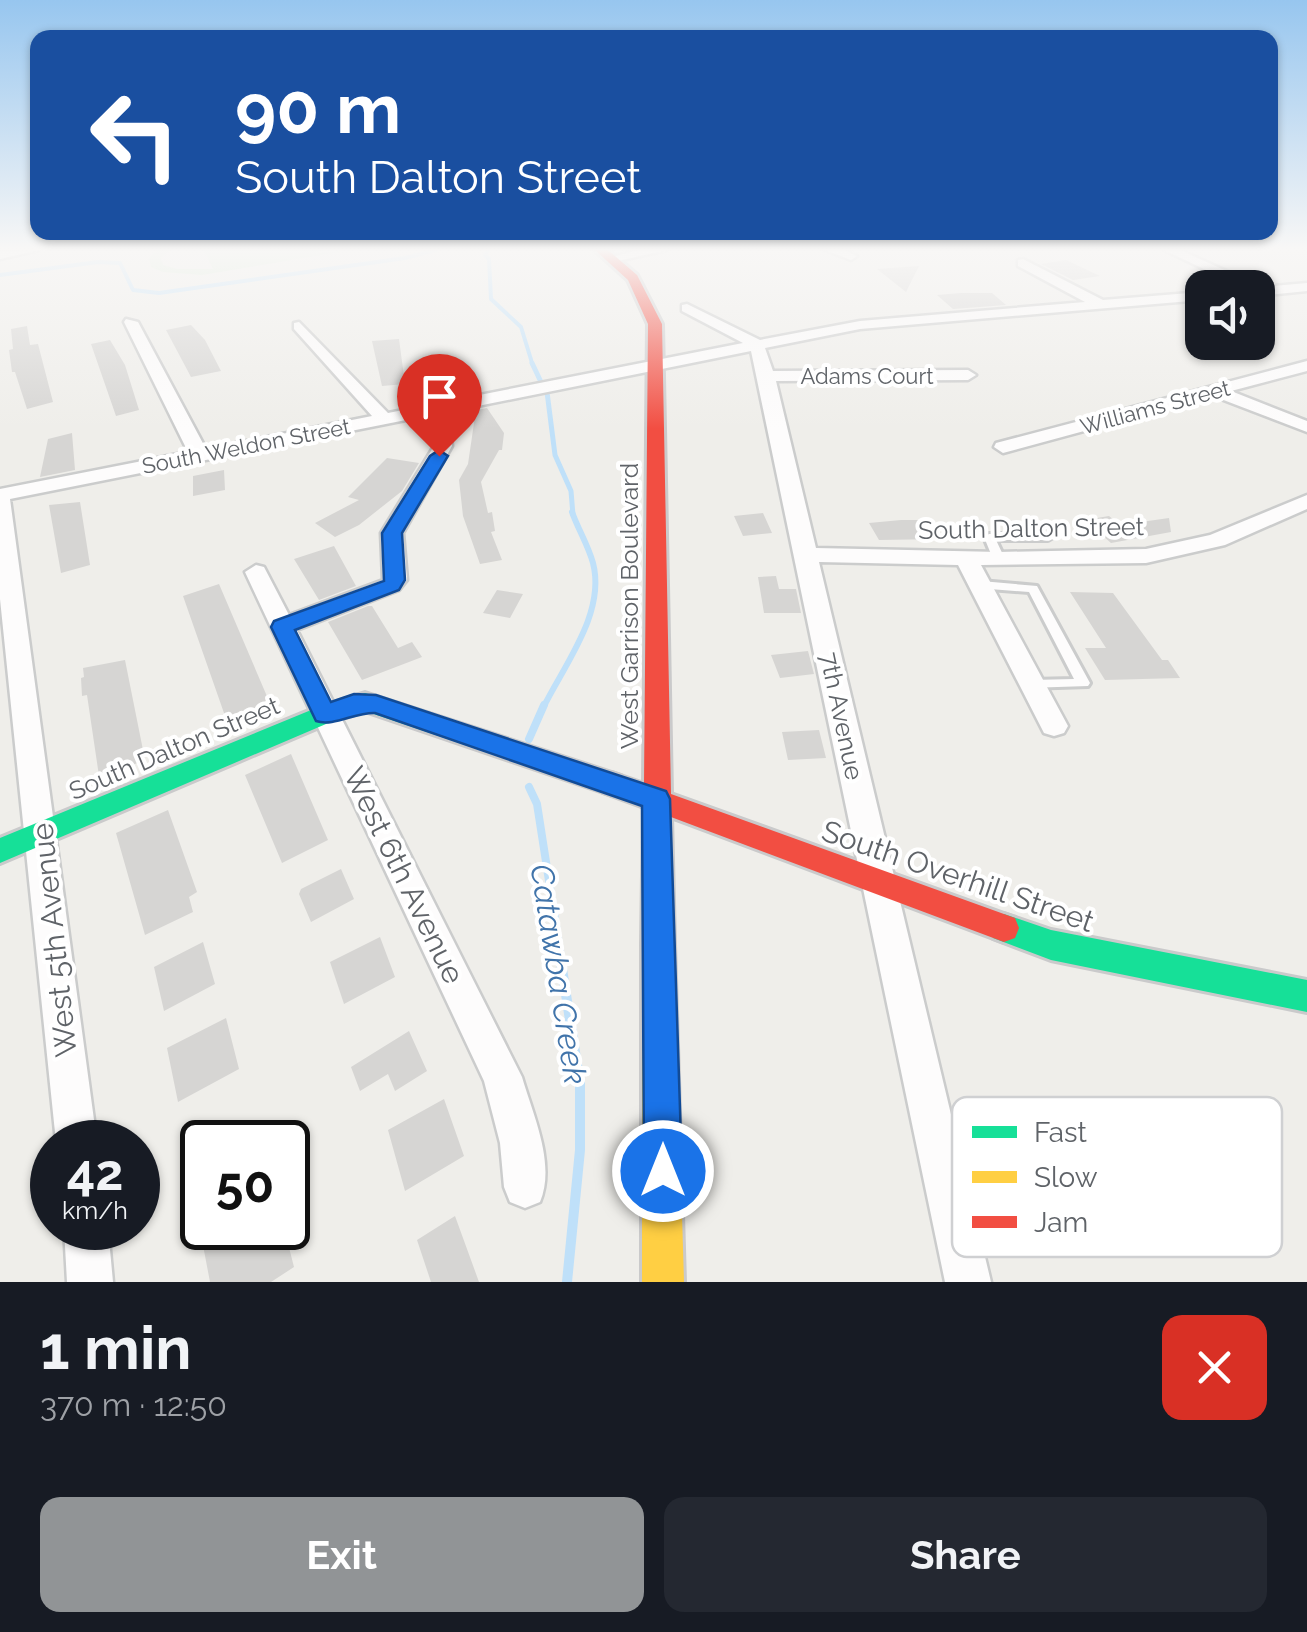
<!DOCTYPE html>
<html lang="en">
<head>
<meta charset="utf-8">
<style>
  body { margin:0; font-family:Raleway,sans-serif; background:#242831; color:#f1f3f6; height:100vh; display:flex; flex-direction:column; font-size:38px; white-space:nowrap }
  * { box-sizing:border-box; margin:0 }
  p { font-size:32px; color:#9ea1a6 }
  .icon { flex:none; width:55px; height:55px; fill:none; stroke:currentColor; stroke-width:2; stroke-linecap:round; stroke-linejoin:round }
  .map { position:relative; height:1282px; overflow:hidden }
  .sheet { display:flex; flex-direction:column; background:#171b24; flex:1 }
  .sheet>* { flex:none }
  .hud { position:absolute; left:30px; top:30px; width:1248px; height:210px; border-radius:20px; box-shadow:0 2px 8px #0004; background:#1a4fa0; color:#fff; overflow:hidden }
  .controls { position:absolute; left:1185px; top:270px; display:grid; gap:20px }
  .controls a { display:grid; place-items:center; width:90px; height:90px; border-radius:20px; background:#171b24; box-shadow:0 2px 8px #0004; font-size:50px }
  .speed { position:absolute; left:30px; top:1120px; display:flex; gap:20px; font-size:50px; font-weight:700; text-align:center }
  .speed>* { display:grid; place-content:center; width:130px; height:130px; border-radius:50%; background:#171b24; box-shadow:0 2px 8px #0004; line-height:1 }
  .speed small { font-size:25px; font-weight:400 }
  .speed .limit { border:5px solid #111; border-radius:15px; background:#fff; color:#111 }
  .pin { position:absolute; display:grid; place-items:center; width:85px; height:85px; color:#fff; margin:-102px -42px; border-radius:50% 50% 50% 0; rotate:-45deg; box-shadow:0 0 10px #0007 }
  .pin .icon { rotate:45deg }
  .me { position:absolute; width:110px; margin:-55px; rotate:0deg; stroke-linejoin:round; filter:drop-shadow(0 0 8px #0008) }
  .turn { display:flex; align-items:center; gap:35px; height:210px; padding:0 40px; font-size:45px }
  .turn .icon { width:130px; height:130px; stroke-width:2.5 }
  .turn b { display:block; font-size:70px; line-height:85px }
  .round { display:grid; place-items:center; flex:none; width:105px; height:105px; border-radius:20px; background:#242831 }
  .head { display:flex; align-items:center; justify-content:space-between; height:170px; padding:0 40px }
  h1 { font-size:60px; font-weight:700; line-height:75px }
  .button { display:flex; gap:20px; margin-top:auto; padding:20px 40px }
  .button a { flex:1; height:115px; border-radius:20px; background:#919496; color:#fff; font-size:40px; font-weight:700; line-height:115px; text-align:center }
  .button a+a { background:#242831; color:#f1f3f6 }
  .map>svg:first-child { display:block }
  .green { fill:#d8ebd6 }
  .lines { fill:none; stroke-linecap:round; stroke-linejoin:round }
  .stream-far4 { stroke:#bfe0f9; stroke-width:4 }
  .stream-far3 { stroke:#bfe0f9; stroke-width:5 }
  .stream-far2 { stroke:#bfe0f9; stroke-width:6 }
  .stream-far1 { stroke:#bfe0f9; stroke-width:8 }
  .stream { stroke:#bfe0f9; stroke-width:10 }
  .building { fill:#d6d5d3 }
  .lane-casing { stroke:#cbcccc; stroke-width:6 }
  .street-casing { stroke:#cbcccc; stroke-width:5 }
  .fast-casing { stroke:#cacacb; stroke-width:6 }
  .slow-casing { stroke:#cacacb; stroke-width:6 }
  .jam-casing { stroke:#cacacb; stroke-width:6 }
  .lane { fill:#fdfcfc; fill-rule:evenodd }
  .street { fill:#fdfcfc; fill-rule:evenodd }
  .fast { fill:#16e098; fill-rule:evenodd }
  .slow { fill:#ffcf43; fill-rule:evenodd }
  .jam { fill:#f24e42; fill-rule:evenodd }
  .route { fill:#1a73e8; stroke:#114b97; stroke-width:2.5 }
  .labels { text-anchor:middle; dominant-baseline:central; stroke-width:8; stroke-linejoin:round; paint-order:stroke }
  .far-street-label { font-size:22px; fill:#5f6368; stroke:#fff }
  .street-label { font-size:25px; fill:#5f6368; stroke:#fff }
  .near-street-label { font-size:30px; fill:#5f6368; stroke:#fff }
  .near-water-label { font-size:32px; font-style:italic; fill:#4174aa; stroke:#fff }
  .key { fill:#fff; stroke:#cfd0d2; stroke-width:2.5 }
  .key-label { font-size:28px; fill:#5f6368 }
</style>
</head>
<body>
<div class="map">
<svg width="1307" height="1282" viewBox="0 0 1307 1282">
  <rect width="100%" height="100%" fill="#efeeea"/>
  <path class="green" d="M157,250H170L161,258L163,265L177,269H213L204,250H325L309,254L351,250L202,275L163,272L151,267L149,258Z"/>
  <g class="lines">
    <path class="stream-far4" d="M488,250L485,255L489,259L491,299L521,327L533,366
      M0,275L98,262L120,263L133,290L159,293L405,258L436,250"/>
    <path class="stream-far3" d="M532,363L541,382
      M547,392L555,455L571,491L573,515"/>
    <path class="stream-far2" d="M543,708C564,665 606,613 593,563C588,545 578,529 572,512"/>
    <path class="stream-far1" d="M529,739L544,705
      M529,787L537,804L561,958"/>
    <path class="stream" d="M560,956L580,1084V1150L567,1282"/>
  </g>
  <path class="building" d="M1066,260L1100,276L1073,280L1041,264Z
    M919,266L906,292L877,269Z
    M961,293H992L1006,305L953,309L937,295Z
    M191,325L205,340L221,371L191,377L166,330Z
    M27,326L30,345L38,344L53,402L27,409L15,372H12L9,350L13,349L11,329Z
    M399,339L405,384L382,386L372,341Z
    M110,340L125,365L139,410L116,416L91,344Z
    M487,408L504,433L502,450H499L481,482L488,513L492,512L495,531L491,532L502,560L480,564L463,516L459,480L468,464L474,423L467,412Z
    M72,433L75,470L40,477L48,439Z
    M387,458L419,463L402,491L359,525L335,537L315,523L359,500L348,497Z
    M224,470L225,490L193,496V476Z
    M80,502L90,565L61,573L49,505Z
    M763,513L772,533L743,536L734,516Z
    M1109,516L1120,525L1169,518L1171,532L1111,543L1085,520Z
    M901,520H932L941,539L879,540L869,523Z
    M334,546L356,586L319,600L294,559Z
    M776,576L779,589H796L801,613H764L758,577Z
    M219,584L275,715L231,733L183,596Z
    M497,590L523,594L510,618L483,613Z
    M1070,592L1113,593L1162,660H1168L1180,678L1105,680L1085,648H1106Z
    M368,606H372L398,648L412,642L422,657L362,680L328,622Z
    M808,651L814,674L780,678L771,655Z
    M125,660L145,760L130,766L131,773L107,783L105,774L99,776L87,695L82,696L81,678L84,677L83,668Z
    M819,730L826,758L788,760L782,732Z
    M291,754L328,840L282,863L245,775Z
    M168,810L197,892L189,897L193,912L145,935L116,833Z
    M341,869L354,899L311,922L299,894L301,889Z
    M380,937L395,977L344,1004L330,962Z
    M203,942L215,984L164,1011L154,967Z
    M226,1018L239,1069L178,1102L167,1048Z
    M409,1031L427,1071L395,1091L388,1074L360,1091L351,1067Z
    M444,1099L464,1156L405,1191L388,1130Z
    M455,1216L479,1282H431L417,1240Z
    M221,1228H284L294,1267L271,1282H210L202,1240Z"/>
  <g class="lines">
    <defs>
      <path id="lane" d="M989,534H1048L1053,537L1048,540H996L1005,559L999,562L993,559L984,537Z
        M981,581L1037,586L1090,683L1088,686L1027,688L1025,685L1027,682L1032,680L1074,679L1029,592L977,588L975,585L977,582Z"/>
      <path id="street" d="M39,250L0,259V251Z
        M639,250H667L613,262L607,258Z
        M825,250H844L857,256L851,260Z
        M1164,250H1180L1262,287L1307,283V291L1258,296V288H1244Z
        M1023,259L1103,300L1202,292V300L860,329L765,348L773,371L968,370L976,375L968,380L776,381L816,548L999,552L1146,549L1210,535L1307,495V509L1225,545L1146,563L981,565L1068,726L1064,733L1054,736L1044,733L958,565L819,562L991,1282H945L751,351L448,412L452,446L403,533L407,580L399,590L297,630L522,1077C533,1115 556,1164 540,1202L525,1208L510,1202L504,1187L500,1143L484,1081L245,572L256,565L264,567L289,615L383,580L381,533L434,446L431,415L10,499L97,1142H56L0,599V489L188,452L124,322L126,319L138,322L206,449L372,416L294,329V323L299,322L388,413L743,343L682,311V305L687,304L760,340L860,321L1085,302L1018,266V260Z
        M1307,361V371L1231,391L1307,421V432L1213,396L1003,453L994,447L996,443Z
        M64,1228H108L113,1282H67Z"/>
      <path id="fast" d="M365,693L621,776L625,784L621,792L612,795L365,711L333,721L0,863V838L316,708Z
        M1004,914L1051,930L1307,980V1012L1051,960L993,938L989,928L993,918Z"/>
      <path id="slow" d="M658,929L669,934L674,944L684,1282H642V944L647,934Z"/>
      <path id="jam" d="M595,250H608L637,275L662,324L671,794L1015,918L1019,928L1015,938L1004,942L671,817L674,944L669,954L658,959L647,954L642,944L644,807L603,792L599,784L603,776L612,773L644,784L648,324L628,280Z"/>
    </defs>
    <use href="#lane" class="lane-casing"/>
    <use href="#street" class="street-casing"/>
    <use href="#fast" class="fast-casing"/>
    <use href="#slow" class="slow-casing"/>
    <use href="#jam" class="jam-casing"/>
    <use href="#lane" class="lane"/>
    <use href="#street" class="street"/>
    <use href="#fast" class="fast"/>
    <use href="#slow" class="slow"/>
    <use href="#jam" class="jam"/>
  </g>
  <linearGradient id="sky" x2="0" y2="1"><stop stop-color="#97c6ef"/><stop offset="0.58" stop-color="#f8f7f6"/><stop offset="1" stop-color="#f8f7f6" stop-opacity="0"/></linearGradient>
  <rect width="1307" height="429" fill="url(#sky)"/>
  <path class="route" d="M439,450L448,456L402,533L405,580L399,590L295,630L331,702L354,694L376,695L666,791L670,799L682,1171L676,1185L663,1190L649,1185L644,1171L642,806L375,713C355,712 334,727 316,721L271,627L274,621L384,581L382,533L430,456Z"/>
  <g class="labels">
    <g class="far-street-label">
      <text x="867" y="376">Adams Court</text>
      <text transform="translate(1155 407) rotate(-15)">Williams Street</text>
      <text transform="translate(246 446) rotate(-11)">South Weldon Street</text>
    </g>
    <g class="street-label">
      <text transform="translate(1031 528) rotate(-1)">South Dalton Street</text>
      <text transform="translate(629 606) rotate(-90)">West Garrison Boulevard</text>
      <text transform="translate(842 716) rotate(78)">7th Avenue</text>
      <text transform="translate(174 748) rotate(-23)">South Dalton Street</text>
    </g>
    <g class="near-street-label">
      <text transform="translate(404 875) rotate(64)">West 6th Avenue</text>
      <text transform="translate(958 876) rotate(19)">South Overhill Street</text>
      <text transform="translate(54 940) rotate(-96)">West 5th Avenue</text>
    </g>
    <g class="near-water-label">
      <text transform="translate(559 974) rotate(81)">Catawba Creek</text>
    </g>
  </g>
  <rect x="952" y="1097" width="330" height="160" rx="15" class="key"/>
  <rect x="972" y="1126" width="45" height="12" fill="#16e098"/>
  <rect x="972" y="1171" width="45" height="12" fill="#ffcf43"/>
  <rect x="972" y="1216" width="45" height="12" fill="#f24e42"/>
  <g class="key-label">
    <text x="1034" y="1142">Fast</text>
    <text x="1034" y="1187">Slow</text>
    <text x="1034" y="1232">Jam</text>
  </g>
</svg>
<div class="controls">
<a><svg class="icon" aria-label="sound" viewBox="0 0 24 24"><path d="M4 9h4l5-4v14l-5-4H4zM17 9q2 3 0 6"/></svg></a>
</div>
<div class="speed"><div>42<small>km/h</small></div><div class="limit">50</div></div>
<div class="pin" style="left:439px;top:456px;background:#d93025"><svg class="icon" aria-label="arrive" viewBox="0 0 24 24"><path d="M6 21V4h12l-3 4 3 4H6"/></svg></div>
<svg class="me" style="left:663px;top:1171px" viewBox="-20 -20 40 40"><circle r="17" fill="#1a73e8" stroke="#fff" stroke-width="3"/><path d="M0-11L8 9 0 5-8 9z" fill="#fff"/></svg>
<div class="hud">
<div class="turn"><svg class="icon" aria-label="left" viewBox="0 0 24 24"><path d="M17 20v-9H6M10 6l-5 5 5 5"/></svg><div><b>90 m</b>South Dalton Street</div></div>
</div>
</div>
<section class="sheet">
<div class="head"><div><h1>1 min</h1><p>370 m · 12:50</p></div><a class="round" style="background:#d93025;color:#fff"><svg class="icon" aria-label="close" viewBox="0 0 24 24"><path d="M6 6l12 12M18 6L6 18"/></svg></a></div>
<div class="button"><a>Exit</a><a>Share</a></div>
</section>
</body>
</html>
